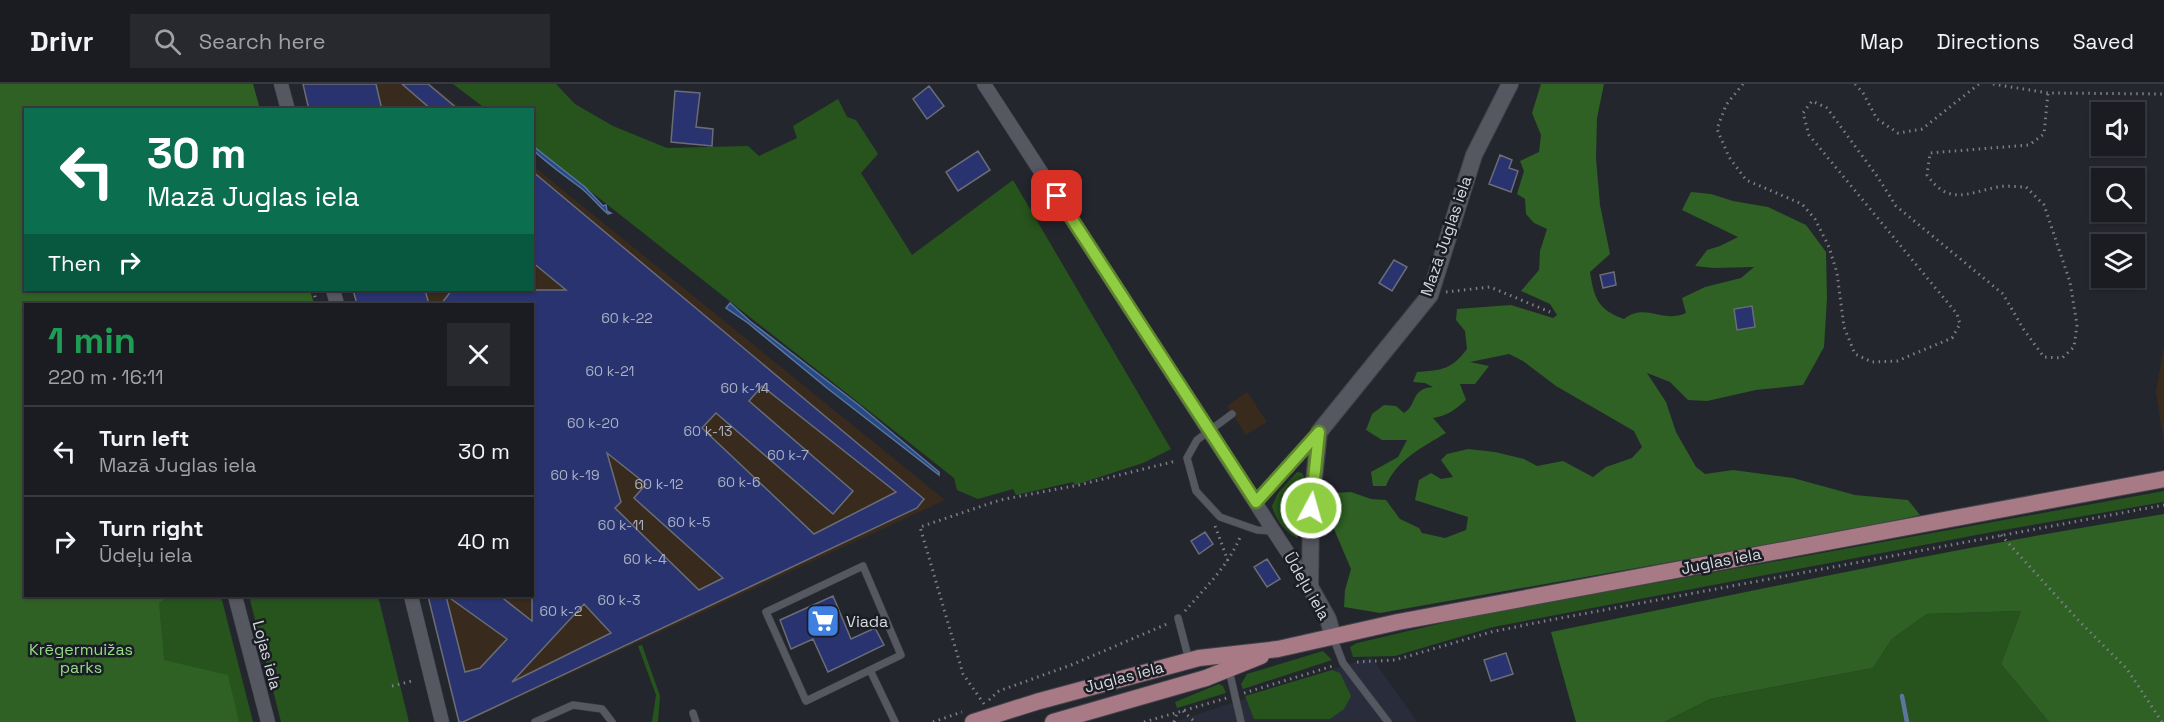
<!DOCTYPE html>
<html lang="en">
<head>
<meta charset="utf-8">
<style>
  body { margin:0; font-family:"Space Grotesk",sans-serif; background:#28292f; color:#f1f3f6; height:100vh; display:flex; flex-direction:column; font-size:22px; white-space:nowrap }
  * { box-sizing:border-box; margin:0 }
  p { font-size:20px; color:#a0a1a5 }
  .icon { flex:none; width:33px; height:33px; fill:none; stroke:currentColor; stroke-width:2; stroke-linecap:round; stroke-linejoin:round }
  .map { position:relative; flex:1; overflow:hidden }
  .details { position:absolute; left:24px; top:219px; width:510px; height:294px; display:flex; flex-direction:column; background:#1b1c22; border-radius:0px; box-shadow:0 2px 4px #0004,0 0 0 2px #393a40 }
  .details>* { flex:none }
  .guide { position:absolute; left:24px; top:24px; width:510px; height:183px; border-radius:0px; box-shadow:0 2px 4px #0004,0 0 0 2px #393a40; background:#0b6e4f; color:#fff; overflow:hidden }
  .fabs { position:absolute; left:2091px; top:18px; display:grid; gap:12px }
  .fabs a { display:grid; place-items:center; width:54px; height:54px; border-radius:0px; background:#1b1c22; box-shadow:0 2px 4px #0004,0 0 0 2px #393a40; font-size:30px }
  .pin { position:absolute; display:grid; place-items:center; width:51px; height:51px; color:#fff; margin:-26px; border-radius:12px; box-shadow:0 3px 9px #0006 }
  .me { position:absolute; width:66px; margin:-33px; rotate:6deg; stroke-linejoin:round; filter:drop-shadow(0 0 4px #0008) }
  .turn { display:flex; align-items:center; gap:21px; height:126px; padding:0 24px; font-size:27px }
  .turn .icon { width:78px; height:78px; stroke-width:2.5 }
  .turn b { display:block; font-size:42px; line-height:51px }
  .then { display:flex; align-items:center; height:57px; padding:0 24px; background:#0003; gap:12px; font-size:22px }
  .round { display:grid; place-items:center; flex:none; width:63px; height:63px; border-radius:0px; background:#28292f }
  .summary { display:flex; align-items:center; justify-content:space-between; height:102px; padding:0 24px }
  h1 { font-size:36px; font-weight:800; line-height:45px; color:#1e9e55 }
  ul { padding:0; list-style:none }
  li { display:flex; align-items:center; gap:18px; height:90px; padding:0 24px; border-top:2px solid #393a40 }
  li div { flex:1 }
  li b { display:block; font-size:22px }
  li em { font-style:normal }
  header { display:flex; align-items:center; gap:36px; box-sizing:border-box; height:84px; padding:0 30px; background:#1b1c22; border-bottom:2px solid #393a40 }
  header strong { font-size:28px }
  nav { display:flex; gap:33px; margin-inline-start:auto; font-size:21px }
  .search { width:420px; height:54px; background:#28292f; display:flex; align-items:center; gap:15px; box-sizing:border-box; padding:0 21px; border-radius:0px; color:#a0a1a5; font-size:22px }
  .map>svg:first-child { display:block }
  .industrial { fill:#382b1d }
  .built { fill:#292d3b }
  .green { fill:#26541c }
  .forest { fill:#2f6024 }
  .water { fill:#274a84; stroke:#5c759f; stroke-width:1.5 }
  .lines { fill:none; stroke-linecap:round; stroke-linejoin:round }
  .stream { stroke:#5c759f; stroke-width:4.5 }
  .building { fill:#283370; stroke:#6a6d76; stroke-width:1.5; fill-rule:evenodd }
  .service-casing { stroke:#42444a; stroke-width:8 }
  .minor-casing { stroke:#42444a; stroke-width:15 }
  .tertiary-casing { stroke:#42444a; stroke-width:18 }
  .primary-casing { stroke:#42444a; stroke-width:18 }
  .path { stroke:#7d7f86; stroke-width:3; stroke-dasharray:1.5 4.5; stroke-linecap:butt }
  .service { stroke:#555761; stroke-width:7 }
  .minor { stroke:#555761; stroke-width:14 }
  .tertiary { stroke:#555761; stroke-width:16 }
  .primary { stroke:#a77a86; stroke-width:16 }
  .route-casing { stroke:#5d852b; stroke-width:15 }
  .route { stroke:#8fcd42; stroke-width:10 }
  .labels { text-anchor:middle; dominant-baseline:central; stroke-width:5; stroke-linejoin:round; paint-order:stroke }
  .number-label { font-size:14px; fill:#abb0c2 }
  .street-label { font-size:16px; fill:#d7d9de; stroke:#1a1d24 }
  .poi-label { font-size:16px; fill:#d7d9de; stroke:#1a1d24; text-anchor:start }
  .park-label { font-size:16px; fill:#95dc87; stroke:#1a1d24 }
</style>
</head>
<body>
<header>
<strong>Drivr</strong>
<div class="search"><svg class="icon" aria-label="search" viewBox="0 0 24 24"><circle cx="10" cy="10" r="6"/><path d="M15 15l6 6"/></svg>Search here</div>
<nav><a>Map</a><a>Directions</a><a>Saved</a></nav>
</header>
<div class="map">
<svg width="2164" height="638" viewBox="0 0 2164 638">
  <rect width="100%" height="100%" fill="#24262e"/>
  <path class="industrial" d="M303,0H431L462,25H309Z
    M533,82L945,416L466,638H458L427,512H532V220H356L353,206H532Z
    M2164,261V359L2156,308Z
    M1247,308L1267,338L1246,351L1227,322Z"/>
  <path class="built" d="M1371,573L1417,638H1176L1177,637Z"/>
  <path class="green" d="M453,0H556L575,20L613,42L667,64L748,62L759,72L797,54L793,42L838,15L847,33L856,36L878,70L861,89L912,171L1013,96L1171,365L1143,379L1075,401L1073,398L1016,411L1013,405L978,415L957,406L954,394L533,62L532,26L486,25Z
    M1297,388L1302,389L1306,395L1301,449L1297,454C1285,448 1275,435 1272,422L1278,409Z
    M2164,407V418L1992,448L1493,543L1395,572L1353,573L1350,563L1357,559L1468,533Z
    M147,512H221L253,638H179Z
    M249,512H378L409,638H281Z
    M2021,527L2001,580L2049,638H1664L1710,615L1873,584L1892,555L1927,530Z
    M642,561L660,612L658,638H652L656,611L638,562Z
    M1323,567L1332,576L1243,605L1241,600L1247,590Z
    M1332,586L1340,589L1351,612L1344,625L1330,635H1254L1245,612Z
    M1219,600L1223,602L1226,609L1177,624L1175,618Z"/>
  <path class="forest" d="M0,0H253L260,25L26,26V206H310L314,220H26V512H169L159,519L164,576L228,591L239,638H0Z
    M1541,0H1604L1597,34L1596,74L1600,121L1610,170L1590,188C1594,214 1598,226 1624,235C1646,218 1662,240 1686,229L1682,214L1705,203L1741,194L1754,183L1713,184L1695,182L1707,166L1720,162L1738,153L1682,126L1691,108L1711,110L1733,117L1768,123L1806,141L1826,168L1827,214L1824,263L1803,301L1756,306L1707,317L1688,316L1670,298L1647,289L1666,318L1676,348L1696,383L1705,390L1733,386L1793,394L1855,411L1908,416L1920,431L1852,446L1380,529L1344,523L1345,506L1351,485L1325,424L1335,409L1351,408L1371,415L1386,416L1400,435L1419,444L1422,449L1445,454L1466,446L1468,433L1415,416L1419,396L1431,389L1441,395L1453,393L1441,376L1447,370L1468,365L1495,368L1524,375L1537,382L1563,377L1593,393L1606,383L1632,374L1642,363L1634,347L1556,302L1523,277L1509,270L1470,278L1489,282L1475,300H1460L1466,316C1455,326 1447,332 1433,334L1446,349C1423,363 1396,376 1386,402H1373L1371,388L1398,373L1407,356H1382L1366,346L1372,330L1384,321L1396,322L1404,329C1418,320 1410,305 1433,303L1425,299L1413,298L1417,288C1442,286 1451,286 1467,265L1465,247L1456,236L1457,225L1511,221L1553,234L1557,231L1550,220L1521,207L1539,186L1540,167L1547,145L1534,139L1526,130L1525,115L1517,110L1524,87L1520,77L1539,68L1541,51L1532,29Z
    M2164,430V638H2049L2001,580L2021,527L1927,530L1892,555L1873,584L1710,615L1664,638H1576L1551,548C1755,506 1959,463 2164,430Z"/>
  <path class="water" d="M533,62L585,103L603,122L606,121L607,127L611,129L608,130C597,121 589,109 577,101C562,90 547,79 533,66Z
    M730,219L751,238L860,322L939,388V391L827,304L748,239L726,224Z"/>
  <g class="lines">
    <path class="stream" d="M1902,612L1907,638"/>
  </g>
  <path class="building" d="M303,0H376L382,26H309Z
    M402,0H428L459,26H432Z
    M929,2L944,22L927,35L913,15Z
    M675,7L700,9L696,43L713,45L712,62L671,58Z
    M978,67L990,86L958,107L946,88Z
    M1500,71L1512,76L1509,84L1518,87L1511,108L1489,100Z
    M532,87L924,415L917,424L463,638H459L428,512H446L465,588L480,584L507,555L447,512H500L532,537V220H441L452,206H566L532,178ZM762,302L896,408L814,450L702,344L716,329L833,430L853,407L749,317ZM607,369L646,400L634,414L723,494L699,506L615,424L621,418ZM584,520L611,549L512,598Z
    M1394,176L1407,183L1392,207L1379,199Z
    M1614,188L1616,201L1603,204L1600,191Z
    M353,206H425L429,220H357Z
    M1752,222L1755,243L1737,246L1734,225Z
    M1205,448L1213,460L1199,470L1191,457Z
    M1267,475L1280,495L1267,503L1254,483Z
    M833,512L851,555L875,544L884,561L828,588L813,555L791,565L780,536Z
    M1506,569L1513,590L1491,597L1484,576Z"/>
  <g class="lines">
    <defs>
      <path id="service" d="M1232,330L1197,356L1187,374L1196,407L1220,433L1257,446L1272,447
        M863,482L901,571L806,617L766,528Z
        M1178,534L1189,576
        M1333,553L1343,579L1388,638
        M870,586L895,638
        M1229,586L1241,638
        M693,629L696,638
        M535,638L573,621L602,625L612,638"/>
      <path id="minor" d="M281,0L288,26
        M984,0L1310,503
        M333,206L337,220
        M1256,418L1319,348
        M235,512L268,638
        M411,512L442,638"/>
      <path id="tertiary" d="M1333,552L1328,535L1310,503L1311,424L1319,348L1430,211L1474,71L1510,0"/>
      <path id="primary" d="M973,638L1036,618L1199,574L1278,565L1398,538L2164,395
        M1053,638L1206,594L1261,572"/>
    </defs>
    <use href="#service" class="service-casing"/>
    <use href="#minor" class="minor-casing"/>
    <use href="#tertiary" class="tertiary-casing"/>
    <use href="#primary" class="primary-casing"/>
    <path class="path" d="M1743,0L1726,21L1717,45L1729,73L1746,96L1802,120L1815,135L1829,163L1837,189L1844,243L1855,270L1872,278L1897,277L1952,254L1960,240L1957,230L1809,51L1803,29L1812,17L1827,24L1877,92L1896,122L2003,210L2024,246L2044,273L2062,274L2074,263L2077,241L2070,198L2044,121L2026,103C2017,103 2007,101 1998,103C1967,109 1949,122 1927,91L1930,69L2029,61L2044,50L2048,9
      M1855,0L1863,9L1877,35L1898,49L1922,45L1979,0
      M1993,0L2048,9L2164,10
      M313,206L317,220
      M1446,208L1490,203L1550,228
      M1215,442L1228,477
      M2001,451L2079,537L2127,585L2162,638
      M1185,527C1206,503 1229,481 1241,451
      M1357,578L1395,576L1491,548L1545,537L2164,421
      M392,602L412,597
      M1244,609L1333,582
      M989,616L999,607L1071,581L1167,540
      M984,620L963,590L920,443L1000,416L1079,401L1176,377
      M1183,627L1195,638
      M933,638L962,628
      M1144,638L1227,614
      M1174,638L1177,629"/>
    <use href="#service" class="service"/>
    <use href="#minor" class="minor"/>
    <use href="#tertiary" class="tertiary"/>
    <use href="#primary" class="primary"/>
  </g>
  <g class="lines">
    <defs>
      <path id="route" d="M1057,112L1256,418L1319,348L1311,424"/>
    </defs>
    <use href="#route" class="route-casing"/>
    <use href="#route" class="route"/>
  </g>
  <defs>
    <symbol id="supermarket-square" viewBox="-11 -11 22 22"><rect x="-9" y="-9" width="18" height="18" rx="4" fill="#3f7fe0" stroke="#1a1d24"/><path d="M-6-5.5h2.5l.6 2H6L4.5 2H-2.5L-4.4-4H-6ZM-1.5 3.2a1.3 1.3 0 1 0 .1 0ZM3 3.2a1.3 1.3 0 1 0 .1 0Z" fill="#fff"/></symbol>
  </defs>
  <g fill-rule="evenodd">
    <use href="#supermarket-square" x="804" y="518" width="38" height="38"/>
  </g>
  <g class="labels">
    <g class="number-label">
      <text x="627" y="234">60 k-22</text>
      <text x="610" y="287">60 k-21</text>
      <text x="745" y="304">60 k-14</text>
      <text x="593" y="339">60 k-20</text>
      <text x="708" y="347">60 k-13</text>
      <text x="788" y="371">60 k-7</text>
      <text x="575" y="391">60 k-19</text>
      <text x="739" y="398">60 k-6</text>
      <text x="659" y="400">60 k-12</text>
      <text x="689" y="438">60 k-5</text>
      <text x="621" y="441">60 k-11</text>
      <text x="645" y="475">60 k-4</text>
      <text x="619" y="516">60 k-3</text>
      <text x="561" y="527">60 k-2</text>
    </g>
    <g class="street-label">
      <text transform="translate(1446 152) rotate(-71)">Mazā Juglas iela</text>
      <text transform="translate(1721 477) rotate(-11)">Juglas iela</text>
      <text transform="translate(1307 502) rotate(60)">Ūdeļu iela</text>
      <text transform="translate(267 571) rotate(75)">Lojas iela</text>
      <text transform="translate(1124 593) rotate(-15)">Juglas iela</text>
    </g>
    <g class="poi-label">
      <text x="846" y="537">Viada</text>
    </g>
    <g class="park-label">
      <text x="81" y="565">Krēgermuižas<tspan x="81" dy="18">parks</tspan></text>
    </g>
  </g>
</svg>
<div class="fabs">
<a><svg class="icon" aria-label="sound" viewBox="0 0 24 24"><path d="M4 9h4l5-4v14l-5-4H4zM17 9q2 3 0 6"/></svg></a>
<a><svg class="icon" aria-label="search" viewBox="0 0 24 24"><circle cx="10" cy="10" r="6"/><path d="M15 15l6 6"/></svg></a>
<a><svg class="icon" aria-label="layers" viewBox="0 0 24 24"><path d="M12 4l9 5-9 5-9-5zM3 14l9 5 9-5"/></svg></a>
</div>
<div class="pin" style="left:1057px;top:112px;background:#d93025"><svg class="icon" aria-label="arrive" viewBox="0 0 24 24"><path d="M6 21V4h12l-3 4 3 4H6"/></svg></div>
<svg class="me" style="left:1311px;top:424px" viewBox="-20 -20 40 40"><circle r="17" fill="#8fcd42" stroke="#fff" stroke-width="3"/><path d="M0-11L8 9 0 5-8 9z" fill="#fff"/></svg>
<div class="guide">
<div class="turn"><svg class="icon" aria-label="left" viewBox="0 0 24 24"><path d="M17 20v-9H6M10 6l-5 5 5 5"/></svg><div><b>30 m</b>Mazā Juglas iela</div></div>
<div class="then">Then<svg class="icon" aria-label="right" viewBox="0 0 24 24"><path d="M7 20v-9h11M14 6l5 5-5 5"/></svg></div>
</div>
<section class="details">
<div class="summary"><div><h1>1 min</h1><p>220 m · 16:11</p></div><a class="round"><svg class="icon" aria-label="close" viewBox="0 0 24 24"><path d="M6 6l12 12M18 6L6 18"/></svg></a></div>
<ul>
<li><svg class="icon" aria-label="left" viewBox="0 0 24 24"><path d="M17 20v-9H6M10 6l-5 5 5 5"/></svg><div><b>Turn left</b><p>Mazā Juglas iela</p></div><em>30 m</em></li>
<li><svg class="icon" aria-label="right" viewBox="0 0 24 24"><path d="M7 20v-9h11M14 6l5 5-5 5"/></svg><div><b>Turn right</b><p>Ūdeļu iela</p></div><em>40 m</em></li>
</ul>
</section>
</div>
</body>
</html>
